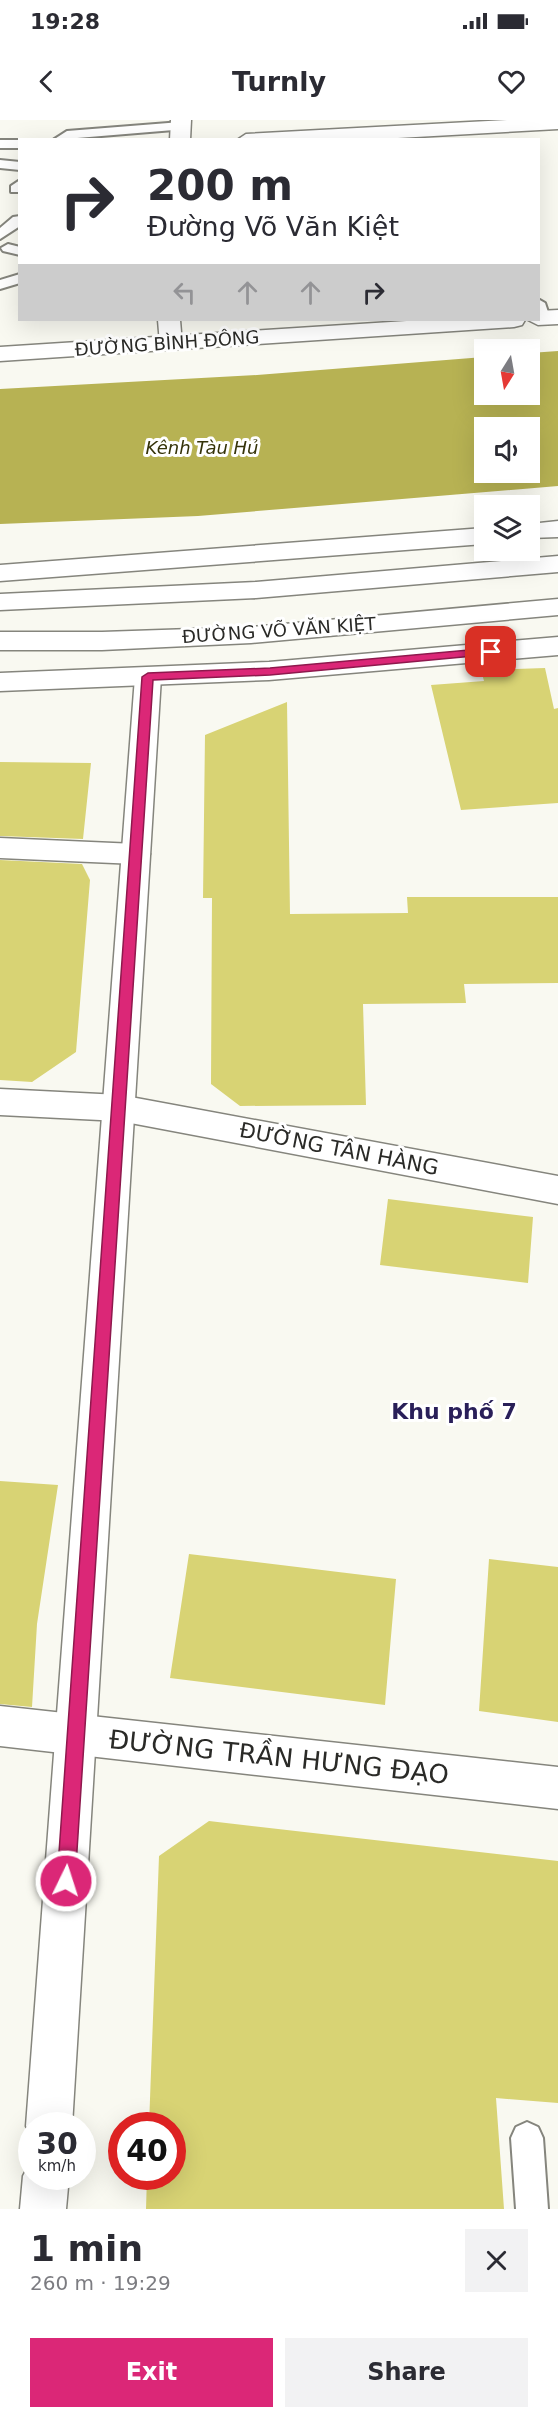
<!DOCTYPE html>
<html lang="en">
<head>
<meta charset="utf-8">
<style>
  body { margin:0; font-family:"DejaVu Sans",sans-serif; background:#f2f2f3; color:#2b2b33; height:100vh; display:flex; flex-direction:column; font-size:22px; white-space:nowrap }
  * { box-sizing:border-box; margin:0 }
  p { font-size:20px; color:#7c7c81 }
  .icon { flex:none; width:33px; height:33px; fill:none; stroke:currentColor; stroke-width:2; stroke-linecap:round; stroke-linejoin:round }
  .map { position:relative; height:2089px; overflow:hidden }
  .details { display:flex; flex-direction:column; background:#fff; flex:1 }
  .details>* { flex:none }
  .guide { position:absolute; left:18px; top:18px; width:522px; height:183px; border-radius:0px; box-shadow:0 6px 24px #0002; background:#fff; color:#2b2b33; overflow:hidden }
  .needle { width:39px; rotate:191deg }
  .tools { position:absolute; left:474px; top:219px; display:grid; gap:12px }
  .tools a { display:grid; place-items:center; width:66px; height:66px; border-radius:0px; background:#fff; box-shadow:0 6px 24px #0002; font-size:30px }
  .speed { position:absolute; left:18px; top:1992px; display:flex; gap:12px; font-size:30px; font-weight:700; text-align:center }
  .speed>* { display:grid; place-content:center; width:78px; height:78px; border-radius:50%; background:#fff; box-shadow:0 6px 24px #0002; line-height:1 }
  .speed small { font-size:15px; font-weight:400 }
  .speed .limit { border:9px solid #d22; background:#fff; color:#111 }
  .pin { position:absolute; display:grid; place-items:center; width:51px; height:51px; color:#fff; margin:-26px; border-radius:12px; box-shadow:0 3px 9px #0006 }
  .me { position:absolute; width:66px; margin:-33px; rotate:4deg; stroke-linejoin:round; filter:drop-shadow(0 0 4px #0008) }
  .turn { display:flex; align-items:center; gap:21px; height:126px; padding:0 30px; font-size:27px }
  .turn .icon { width:78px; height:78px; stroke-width:2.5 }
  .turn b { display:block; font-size:42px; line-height:51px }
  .lanes { display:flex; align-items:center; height:57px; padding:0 30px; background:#0003; justify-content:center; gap:30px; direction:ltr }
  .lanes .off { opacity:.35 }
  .round { display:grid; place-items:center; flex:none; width:63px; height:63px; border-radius:0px; background:#f2f2f3 }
  .overview { display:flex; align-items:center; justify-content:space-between; height:102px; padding:0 30px }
  h1 { font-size:36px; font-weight:700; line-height:45px }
  .cta { display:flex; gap:12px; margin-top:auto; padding:12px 30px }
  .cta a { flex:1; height:69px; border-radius:0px; background:#db2777; color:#fff; font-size:24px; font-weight:700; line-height:69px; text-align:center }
  .cta a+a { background:#f2f2f3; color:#2b2b33 }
  .status { display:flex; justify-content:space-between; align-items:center; height:42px; padding:0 30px; background:#fff; direction:ltr }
  .status svg { height:16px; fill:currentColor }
  header { display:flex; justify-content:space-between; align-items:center; height:78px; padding:0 30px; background:#fff; font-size:27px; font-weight:700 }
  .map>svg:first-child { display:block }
  .water { fill:#b7b253; fill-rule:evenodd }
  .building { fill:#d8d374 }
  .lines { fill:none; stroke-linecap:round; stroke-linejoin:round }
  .service-casing { stroke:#85857d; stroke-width:4 }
  .minor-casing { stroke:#85857d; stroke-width:3 }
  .tertiary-casing { stroke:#85857d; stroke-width:3 }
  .secondary-casing { stroke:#85857d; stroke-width:3 }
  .trunk-casing { stroke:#85857d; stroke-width:3 }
  .service { fill:#fff; fill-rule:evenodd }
  .minor { fill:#fff; fill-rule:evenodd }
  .tertiary { fill:#fff; fill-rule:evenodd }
  .secondary { fill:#fff; fill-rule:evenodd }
  .trunk { fill:#fff; fill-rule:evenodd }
  .route { fill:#db2777; stroke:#8e194d; stroke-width:1.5 }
  .labels { text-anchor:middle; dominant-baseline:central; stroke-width:6; stroke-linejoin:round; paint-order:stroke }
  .far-street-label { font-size:18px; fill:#2a2a27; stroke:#fff }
  .far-water-label { font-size:18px; font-style:italic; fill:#353309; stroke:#fff }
  .street-label { font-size:21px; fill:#2a2a27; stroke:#fff }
  .neighbourhood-label { font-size:22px; font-weight:bold; fill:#291f59; stroke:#fff }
  .near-street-label { font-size:26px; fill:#2a2a27; stroke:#fff }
</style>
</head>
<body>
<div class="status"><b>19:28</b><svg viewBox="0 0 49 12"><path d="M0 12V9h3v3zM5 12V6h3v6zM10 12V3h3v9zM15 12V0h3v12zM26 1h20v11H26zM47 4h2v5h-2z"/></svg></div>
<header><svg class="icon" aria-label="back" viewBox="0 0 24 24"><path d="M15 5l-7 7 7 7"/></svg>Turnly<svg class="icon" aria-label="heart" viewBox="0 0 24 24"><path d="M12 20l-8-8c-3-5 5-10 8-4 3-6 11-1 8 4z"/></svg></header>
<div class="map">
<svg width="558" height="2089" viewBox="0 0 558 2089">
  <rect width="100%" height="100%" fill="#f9f9f1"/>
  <path class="water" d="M558,231V366L198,396L0,404V269L257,255L484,237V274H530V233ZM484,308H530V352H484Z"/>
  <path class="building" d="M545,548L554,589L558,588V683L461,690L431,565L484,561L481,550Z
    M287,582L290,794L408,793L407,777H558V863L464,864L466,883L363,884L366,985L240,986L211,964L212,778H203L205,615Z
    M0,642L91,643L83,719L0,716Z
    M0,740L82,744L90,760L76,932L32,962L0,960Z
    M388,1079L533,1097L528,1163L380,1145Z
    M0,1361L58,1365L37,1504L32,1587L0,1584Z
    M189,1434L396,1459L385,1585L170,1558Z
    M489,1439L558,1447V1602L479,1591Z
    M209,1701L558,1741V1983L496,1978L504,2089H146L147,2056H172V2006H149L159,1736Z"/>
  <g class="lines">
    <defs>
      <path id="service" d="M181,2L186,3V9L53,20L67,11Z
        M0,20H20V28H0Z
        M0,40L20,42V50L0,48Z
        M20,60V72H11V66Z
        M20,96V106L0,119V108L13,97Z
        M8,124L20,127V135L3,131L1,128Z
        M20,154V163L0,169V160Z
        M538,179L545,183L550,198L548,201L537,200Z
        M527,2002L538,2007L543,2018L548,2089H516L511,2018L516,2007Z"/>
      <path id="minor" d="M171,0H191L190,20H170Z
        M507,0H558V9L362,20H237L246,14Z
        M158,200H180L182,224L179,229H163L160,224Z
        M0,718L136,724L146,727L150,734L146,741L136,744L0,738Z
        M0,969L120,975L558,1056V1084L120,1001L0,995Z"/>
      <path id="tertiary" d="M558,190V204L538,205L528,200H538V191Z
        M422,200H525L522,205L514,207L0,241V227Z
        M148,548L157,551L161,557L72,2006H32V2019L26,2006L135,557L139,551Z
        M32,2039V2056H69L66,2089H20L23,2056Z"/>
      <path id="secondary" d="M0,1586L558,1647V1689L0,1626Z"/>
      <path id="trunk" d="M558,401V417L530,418V404Z
        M484,408V424L0,461V445Z
        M558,436V452L256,478L0,490V474L256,462Z
        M558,479V495L251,523L102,530H0V512H102L251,507Z
        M558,517V535L269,560L0,571V553L269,542Z"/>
    </defs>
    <use href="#service" class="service-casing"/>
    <use href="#minor" class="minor-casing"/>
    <use href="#tertiary" class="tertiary-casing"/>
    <use href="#secondary" class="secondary-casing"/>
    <use href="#trunk" class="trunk-casing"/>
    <use href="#service" class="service"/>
    <use href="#minor" class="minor"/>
    <use href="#tertiary" class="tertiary"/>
    <use href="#secondary" class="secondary"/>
    <use href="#trunk" class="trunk"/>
  </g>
  <path class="route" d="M491,528L497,532L495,534L270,555L153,560L75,1761L72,1767L66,1770L60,1767L57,1761L142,557L148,553L270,548Z"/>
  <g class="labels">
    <g class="far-street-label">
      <text transform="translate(167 223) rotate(-4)">ĐƯỜNG BÌNH ĐÔNG</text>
      <text transform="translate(279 510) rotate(-4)">ĐƯỜNG VÕ VĂN KIỆT</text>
    </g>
    <g class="far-water-label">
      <text x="202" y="327">Kênh Tàu Hủ</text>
    </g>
    <g class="street-label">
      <text transform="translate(339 1029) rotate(11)">ĐƯỜNG TÂN HÀNG</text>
    </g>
    <g class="neighbourhood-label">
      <text x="454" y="1291">Khu phố 7</text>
    </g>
    <g class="near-street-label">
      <text transform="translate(279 1637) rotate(6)">ĐƯỜNG TRẦN HƯNG ĐẠO</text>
    </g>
  </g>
</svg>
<div class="tools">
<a><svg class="needle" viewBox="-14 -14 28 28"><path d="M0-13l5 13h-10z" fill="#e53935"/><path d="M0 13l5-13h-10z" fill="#7c7c81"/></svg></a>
<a><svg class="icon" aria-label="sound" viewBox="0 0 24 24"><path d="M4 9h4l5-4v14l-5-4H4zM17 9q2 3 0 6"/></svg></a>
<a><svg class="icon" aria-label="layers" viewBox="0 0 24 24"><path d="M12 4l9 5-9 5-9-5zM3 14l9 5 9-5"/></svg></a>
</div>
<div class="speed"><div>30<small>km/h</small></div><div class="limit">40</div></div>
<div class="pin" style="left:491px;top:532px;background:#d93025"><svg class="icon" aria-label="arrive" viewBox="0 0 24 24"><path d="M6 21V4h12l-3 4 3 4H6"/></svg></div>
<svg class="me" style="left:66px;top:1761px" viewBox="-20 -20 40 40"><circle r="17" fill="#db2777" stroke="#fff" stroke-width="3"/><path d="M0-11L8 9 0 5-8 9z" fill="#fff"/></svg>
<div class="guide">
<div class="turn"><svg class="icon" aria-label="right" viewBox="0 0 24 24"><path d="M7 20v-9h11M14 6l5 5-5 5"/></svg><div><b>200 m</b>Đường Võ Văn Kiệt</div></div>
<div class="lanes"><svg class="icon off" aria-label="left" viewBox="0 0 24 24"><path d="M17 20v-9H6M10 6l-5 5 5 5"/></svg><svg class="icon off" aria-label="ahead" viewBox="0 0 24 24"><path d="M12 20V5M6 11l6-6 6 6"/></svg><svg class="icon off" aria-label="ahead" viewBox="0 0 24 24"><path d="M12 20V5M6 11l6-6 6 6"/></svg><svg class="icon" aria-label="right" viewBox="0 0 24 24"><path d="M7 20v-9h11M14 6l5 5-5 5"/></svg></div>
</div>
</div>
<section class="details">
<div class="overview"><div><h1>1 min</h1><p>260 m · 19:29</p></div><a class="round"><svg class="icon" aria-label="close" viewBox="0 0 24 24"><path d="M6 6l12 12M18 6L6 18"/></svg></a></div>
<div class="cta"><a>Exit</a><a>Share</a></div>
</section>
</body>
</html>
